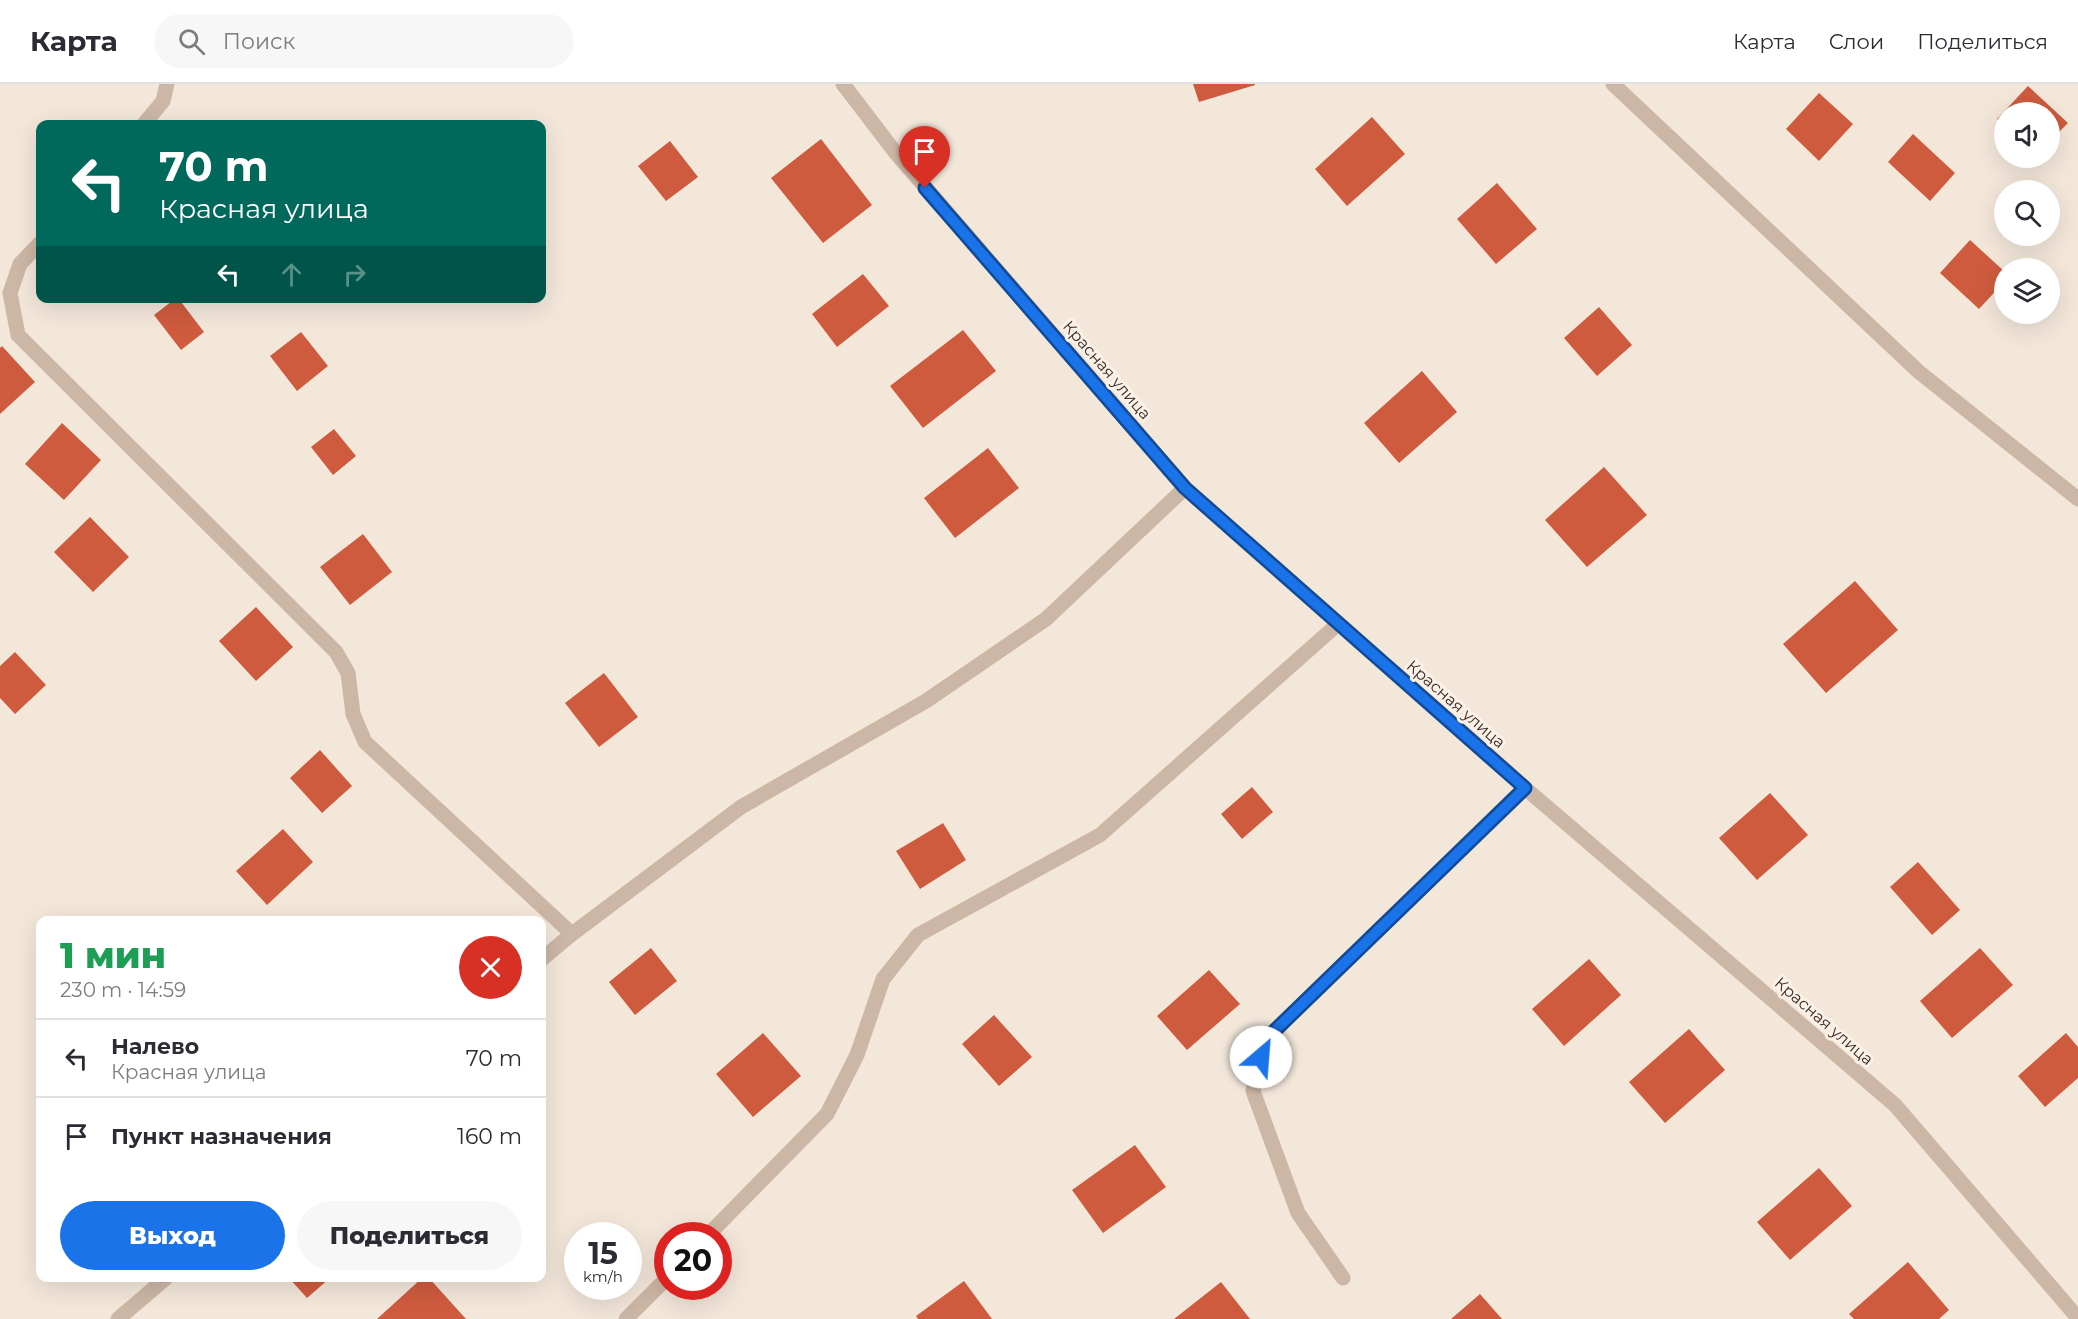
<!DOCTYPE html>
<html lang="ru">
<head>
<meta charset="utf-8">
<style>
  body { margin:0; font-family:Montserrat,sans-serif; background:#f7f7f7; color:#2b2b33; height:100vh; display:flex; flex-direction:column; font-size:22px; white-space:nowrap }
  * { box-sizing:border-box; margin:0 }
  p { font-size:20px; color:#7c7c81 }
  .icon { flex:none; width:33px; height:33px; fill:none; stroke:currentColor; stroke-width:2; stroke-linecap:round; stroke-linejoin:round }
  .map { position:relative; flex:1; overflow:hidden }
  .side { position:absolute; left:36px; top:832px; width:510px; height:366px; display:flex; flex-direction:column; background:#fff; border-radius:12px; box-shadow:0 6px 24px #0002 }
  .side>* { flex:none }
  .hud { position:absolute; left:36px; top:36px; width:510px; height:183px; border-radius:12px; box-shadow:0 6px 24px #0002; background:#00695c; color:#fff; overflow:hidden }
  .tools { position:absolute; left:1994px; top:18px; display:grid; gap:12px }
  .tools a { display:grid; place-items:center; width:66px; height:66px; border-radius:50%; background:#fff; box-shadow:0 6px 24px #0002; font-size:30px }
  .speed { position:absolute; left:564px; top:1138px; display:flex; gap:12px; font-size:30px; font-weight:700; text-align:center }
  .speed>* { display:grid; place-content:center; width:78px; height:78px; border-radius:50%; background:#fff; box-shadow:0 6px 24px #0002; line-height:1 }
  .speed small { font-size:15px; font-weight:400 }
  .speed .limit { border:9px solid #d22; background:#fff; color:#111 }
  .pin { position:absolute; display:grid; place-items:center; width:51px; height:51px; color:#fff; margin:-62px -26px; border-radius:50% 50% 50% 0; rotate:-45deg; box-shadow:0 0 6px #0007 }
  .pin .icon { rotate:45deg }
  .me { position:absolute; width:66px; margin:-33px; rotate:27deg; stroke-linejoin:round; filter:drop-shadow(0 0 4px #0008) }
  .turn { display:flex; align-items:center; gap:21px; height:126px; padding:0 24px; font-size:27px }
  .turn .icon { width:78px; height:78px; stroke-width:2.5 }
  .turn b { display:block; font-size:42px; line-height:51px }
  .lanes { display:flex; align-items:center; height:57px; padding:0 24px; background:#0003; justify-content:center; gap:30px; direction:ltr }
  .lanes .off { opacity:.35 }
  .round { display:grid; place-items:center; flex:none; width:63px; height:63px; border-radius:32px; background:#f7f7f7 }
  .headline { display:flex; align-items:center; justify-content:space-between; height:102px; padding:0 24px }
  h1 { font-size:36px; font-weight:800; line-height:45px; color:#1e9e55 }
  .primary-button { display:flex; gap:12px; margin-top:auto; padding:12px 24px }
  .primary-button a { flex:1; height:69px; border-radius:36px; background:#1a73e8; color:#fff; font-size:24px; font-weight:800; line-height:69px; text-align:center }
  .primary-button a+a { background:#f7f7f7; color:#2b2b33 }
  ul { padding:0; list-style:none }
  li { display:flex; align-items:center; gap:18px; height:78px; padding:0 24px; border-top:2px solid #e1e1e2 }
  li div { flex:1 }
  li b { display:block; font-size:22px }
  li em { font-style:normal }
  header { display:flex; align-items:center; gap:36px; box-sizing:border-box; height:84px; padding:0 30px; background:#fff; border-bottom:2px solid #e1e1e2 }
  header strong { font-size:28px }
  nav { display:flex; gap:33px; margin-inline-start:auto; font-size:21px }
  .search { width:420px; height:54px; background:#f7f7f7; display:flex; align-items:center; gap:15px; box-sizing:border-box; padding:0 21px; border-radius:33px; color:#7c7c81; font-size:22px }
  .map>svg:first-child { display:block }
  .building { fill:#ce5b3e }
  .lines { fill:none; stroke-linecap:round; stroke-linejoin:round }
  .minor { stroke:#ccb6a5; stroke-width:15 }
  .route-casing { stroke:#114b97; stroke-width:15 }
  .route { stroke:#1a73e8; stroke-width:10 }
  .labels { text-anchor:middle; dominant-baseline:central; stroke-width:6; stroke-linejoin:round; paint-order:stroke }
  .street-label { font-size:16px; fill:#382c27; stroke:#fbf1e7 }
</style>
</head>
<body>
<header>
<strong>Карта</strong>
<div class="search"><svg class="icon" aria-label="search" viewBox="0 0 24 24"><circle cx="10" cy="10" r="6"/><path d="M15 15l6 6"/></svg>Поиск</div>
<nav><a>Карта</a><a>Слои</a><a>Поделиться</a></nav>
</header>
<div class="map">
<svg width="2078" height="1235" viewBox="0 0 2078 1235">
  <rect width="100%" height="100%" fill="#f3e7da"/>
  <path class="building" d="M1193,0H1255V1L1199,18Z
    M2028,2L2068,39L2049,58V28H2004V41L1997,35Z
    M1819,9L1853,40L1819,77L1786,45Z
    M1372,33L1405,70L1347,122L1315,85Z
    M1913,50L1955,89L1930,117L1888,78Z
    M821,55L872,121L823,159L771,94Z
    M670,57L698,93L666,117L638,82Z
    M1497,99L1537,145L1496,180L1457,135Z
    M1970,156L2004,187V198L1979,225L1940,189Z
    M863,190L889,222L837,263L812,230Z
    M176,214H178L204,248L181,266L154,231Z
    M1599,223L1632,261L1597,292L1564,254Z
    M963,246L996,287L923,344L890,302Z
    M301,248L328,282L297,307L270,272Z
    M2,262L35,298L0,330V264Z
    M1422,287L1457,328L1399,379L1364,339Z
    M62,339L101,376L64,416L25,380Z
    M334,345L356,372L333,391L311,363Z
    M988,364L1019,404L955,454L924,414Z
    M1604,383L1647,431L1587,483L1545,436Z
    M90,433L129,473L93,508L54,468Z
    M363,450L392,488L350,521L320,483Z
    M1855,497L1898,546L1826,609L1783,560Z
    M256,523L293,563L256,597L219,557Z
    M15,568L46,601L15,630L0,614V582Z
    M604,589L638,633L599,663L565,619Z
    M320,666L352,702L322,729L290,694Z
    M1252,703L1273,728L1242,755L1221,730Z
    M1770,709L1808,751L1757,796L1719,754Z
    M943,739L966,776L920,805L896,767Z
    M283,745L313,778L267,821L236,787Z
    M1918,778L1960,826L1932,851L1890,803Z
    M651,864L677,897L635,931L609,898Z
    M1980,864L2013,901L1952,954L1920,917Z
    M1589,875L1621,911L1564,962L1532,925Z
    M1209,886L1240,920L1187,966L1157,932Z
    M994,931L1032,973L999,1002L962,960Z
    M1689,945L1725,986L1665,1039L1629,998Z
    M763,949L801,992L753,1033L716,990Z
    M2066,949L2078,963V994L2045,1023L2018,992Z
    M1135,1061L1166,1103L1103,1149L1072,1106Z
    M1819,1084L1852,1122L1790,1176L1757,1138Z
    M1908,1178L1949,1226L1939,1235H1854L1849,1230Z
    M289,1194H330L307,1214Z
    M422,1194H429L466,1235H377Z
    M964,1197L992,1235H918L916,1232Z
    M1221,1198L1250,1235H1174Z
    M1480,1210L1502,1235H1451Z"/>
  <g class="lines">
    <path class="minor" d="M843,0L895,68L1185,404L1525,704L1895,1021L2078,1234
      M1613,0L1919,288L2078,415
      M144,40L163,17L167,0
      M40,159L20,180L10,209L18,251L336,568L348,589L353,630L365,658L572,850
      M542,875L572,850L741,723L926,617L1046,535L1185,404
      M707,1152L827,1030L857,971L883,895L918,851L1100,751L1338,540
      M1343,1194L1298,1129L1253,1007L1265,956L1525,704
      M118,1235L166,1194
      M626,1235L668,1193"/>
  </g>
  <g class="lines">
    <defs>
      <path id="route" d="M925,104L1185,404L1525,704L1265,956L1261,973"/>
    </defs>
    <use href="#route" class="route-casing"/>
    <use href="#route" class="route"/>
  </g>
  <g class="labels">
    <g class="street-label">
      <text transform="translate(1107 286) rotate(49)">Красная улица</text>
      <text transform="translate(1456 620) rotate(41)">Красная улица</text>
      <text transform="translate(1824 937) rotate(41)">Красная улица</text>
    </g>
  </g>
</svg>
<div class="tools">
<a><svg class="icon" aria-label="sound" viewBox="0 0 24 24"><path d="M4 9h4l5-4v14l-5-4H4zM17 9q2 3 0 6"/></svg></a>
<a><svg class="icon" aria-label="search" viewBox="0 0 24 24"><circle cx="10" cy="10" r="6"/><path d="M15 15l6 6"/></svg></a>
<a><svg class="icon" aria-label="layers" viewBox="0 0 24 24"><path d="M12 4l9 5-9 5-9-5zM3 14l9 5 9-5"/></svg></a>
</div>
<div class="speed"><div>15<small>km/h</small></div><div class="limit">20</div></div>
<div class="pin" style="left:925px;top:104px;background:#d93025"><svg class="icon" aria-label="arrive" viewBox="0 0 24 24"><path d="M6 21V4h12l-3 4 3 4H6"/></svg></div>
<svg class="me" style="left:1261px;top:973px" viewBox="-20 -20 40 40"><circle r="19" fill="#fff"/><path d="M0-13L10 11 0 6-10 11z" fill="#1a73e8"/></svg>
<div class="hud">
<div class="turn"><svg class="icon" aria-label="left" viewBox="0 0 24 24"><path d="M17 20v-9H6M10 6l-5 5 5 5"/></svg><div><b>70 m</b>Красная улица</div></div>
<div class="lanes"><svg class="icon" aria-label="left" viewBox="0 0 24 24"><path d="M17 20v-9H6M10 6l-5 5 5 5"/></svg><svg class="icon off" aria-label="ahead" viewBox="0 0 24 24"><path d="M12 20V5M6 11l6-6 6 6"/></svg><svg class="icon off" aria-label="right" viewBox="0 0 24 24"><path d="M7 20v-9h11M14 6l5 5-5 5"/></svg></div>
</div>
<section class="side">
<div class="headline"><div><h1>1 мин</h1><p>230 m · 14:59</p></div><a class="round" style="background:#d93025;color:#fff"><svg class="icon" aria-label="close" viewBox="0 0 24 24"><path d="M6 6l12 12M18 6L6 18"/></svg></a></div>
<ul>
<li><svg class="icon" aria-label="left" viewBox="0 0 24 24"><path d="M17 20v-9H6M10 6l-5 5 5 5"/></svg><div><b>Налево</b><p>Красная улица</p></div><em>70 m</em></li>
<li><svg class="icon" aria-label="arrive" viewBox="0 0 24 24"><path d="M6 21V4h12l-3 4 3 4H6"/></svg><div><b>Пункт назначения</b></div><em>160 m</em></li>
</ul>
<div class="primary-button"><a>Выход</a><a>Поделиться</a></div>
</section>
</div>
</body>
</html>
